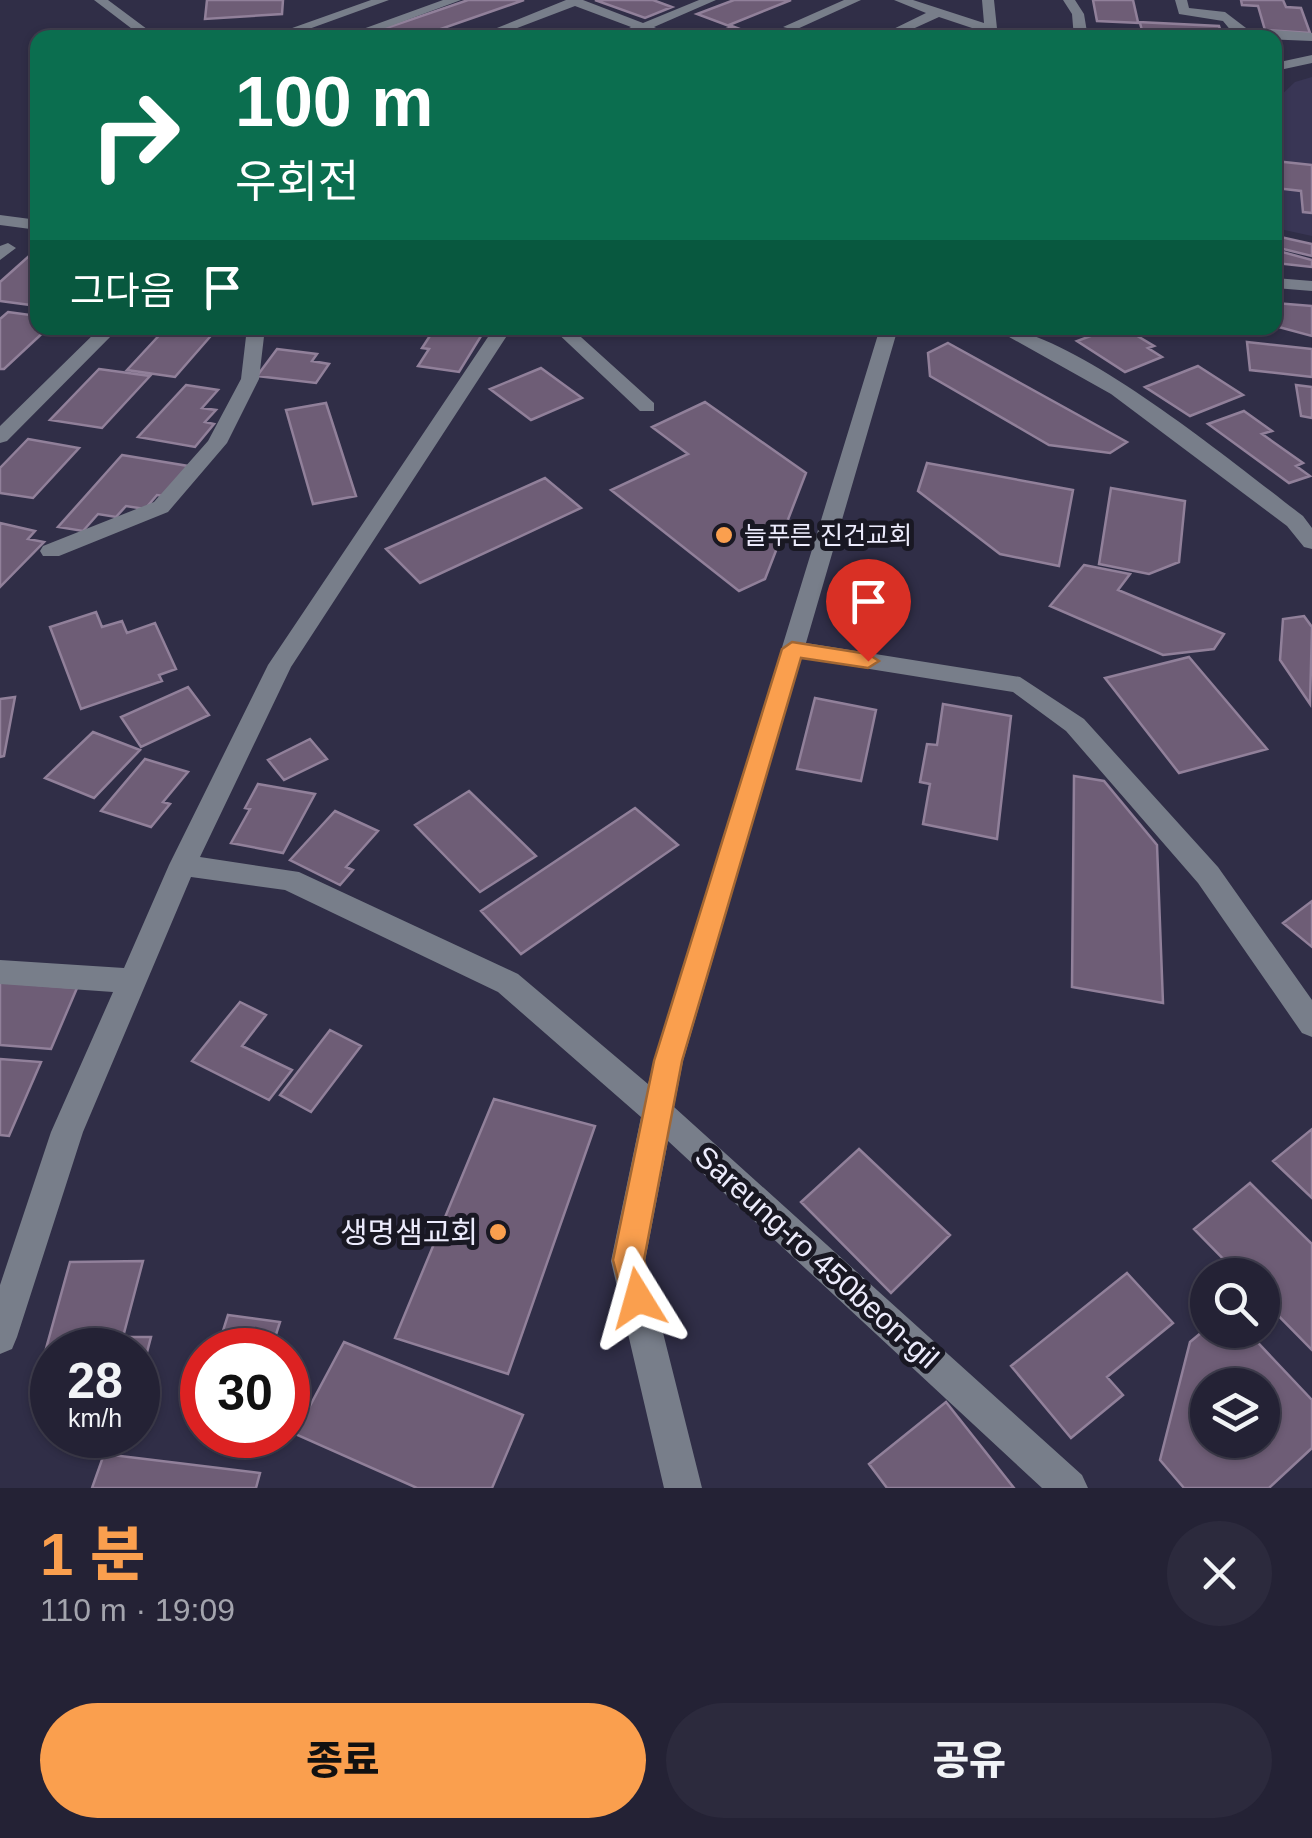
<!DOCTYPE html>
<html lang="ko">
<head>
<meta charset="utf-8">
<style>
  body { margin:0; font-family:Helvetica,"Noto Sans KR",sans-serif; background:#2c2a3d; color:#f1f3f6; height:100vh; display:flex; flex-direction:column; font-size:38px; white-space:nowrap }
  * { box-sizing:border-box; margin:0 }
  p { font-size:32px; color:#a3a4ad }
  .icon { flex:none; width:55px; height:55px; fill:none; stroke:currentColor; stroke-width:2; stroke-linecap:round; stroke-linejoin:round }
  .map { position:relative; height:1488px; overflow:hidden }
  .drawer { display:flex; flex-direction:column; background:#242235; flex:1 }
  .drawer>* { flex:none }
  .hud { position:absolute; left:30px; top:30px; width:1252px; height:305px; border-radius:20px; box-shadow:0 2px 8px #0004,0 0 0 2px #413f50; background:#0b6e4f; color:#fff; overflow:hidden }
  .buttons { position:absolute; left:1190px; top:1258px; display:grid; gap:20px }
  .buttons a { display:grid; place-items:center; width:90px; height:90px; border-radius:50%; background:#242235; box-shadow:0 2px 8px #0004,0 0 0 2px #413f50; font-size:50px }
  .speed { position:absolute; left:30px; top:1328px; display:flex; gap:20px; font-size:50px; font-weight:700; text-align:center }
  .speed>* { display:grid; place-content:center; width:130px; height:130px; border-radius:50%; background:#242235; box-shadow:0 2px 8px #0004,0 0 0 2px #413f50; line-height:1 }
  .speed small { font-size:25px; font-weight:400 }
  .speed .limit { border:15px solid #d22; background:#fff; color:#111 }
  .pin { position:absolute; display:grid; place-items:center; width:85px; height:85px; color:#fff; margin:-102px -42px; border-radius:50% 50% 50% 0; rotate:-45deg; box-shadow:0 0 10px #0007 }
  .pin .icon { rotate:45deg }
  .me { position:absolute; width:110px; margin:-55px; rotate:352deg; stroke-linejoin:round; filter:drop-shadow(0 0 8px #0008) }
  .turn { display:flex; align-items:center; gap:35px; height:210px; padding:0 40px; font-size:45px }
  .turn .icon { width:130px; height:130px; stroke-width:2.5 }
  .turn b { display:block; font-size:70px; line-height:85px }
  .then { display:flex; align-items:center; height:95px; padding:0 40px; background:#0003; gap:20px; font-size:38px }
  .round { display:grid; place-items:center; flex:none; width:105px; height:105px; border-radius:52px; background:#2c2a3d }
  .overview { display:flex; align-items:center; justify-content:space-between; height:170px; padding:0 40px }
  h1 { font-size:60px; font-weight:800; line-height:75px; color:#fa9f4e }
  .button { display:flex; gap:20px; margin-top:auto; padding:20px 40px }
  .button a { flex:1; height:115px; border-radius:60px; background:#fa9f4e; color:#111; font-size:40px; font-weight:800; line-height:115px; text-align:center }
  .button a+a { background:#2c2a3d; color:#f1f3f6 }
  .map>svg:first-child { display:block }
  .built { fill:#393655 }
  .building { fill:#6e5d76; stroke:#91809a; stroke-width:2.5; fill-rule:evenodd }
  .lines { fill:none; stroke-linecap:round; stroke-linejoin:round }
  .minor { fill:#787e8a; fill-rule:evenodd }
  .route { fill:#fa9f4e; stroke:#a26733; stroke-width:2.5 }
  .poi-dot { fill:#fa9f4e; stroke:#191823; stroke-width:4 }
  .labels { text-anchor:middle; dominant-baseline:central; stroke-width:10; stroke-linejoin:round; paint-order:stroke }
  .poi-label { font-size:25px; fill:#ecebfc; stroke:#191823; text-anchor:start }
  .near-poi-label { font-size:30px; fill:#ecebfc; stroke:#191823; text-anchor:end }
  .near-street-label { font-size:30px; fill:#ecebfc; stroke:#191823 }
</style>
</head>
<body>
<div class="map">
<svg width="1312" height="1488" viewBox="0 0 1312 1488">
  <rect width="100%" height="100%" fill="#302e47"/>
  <path class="built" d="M1312,77V236L1275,228V101L1295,82Z"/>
  <path class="building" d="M207,0H283L282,14L205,19Z
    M468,0H524L415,38H357Z
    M595,0H653L672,7L645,18Z
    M734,0H791L729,25L764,38L705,37L732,27L697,14Z
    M1093,0H1133L1138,22L1219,26L1223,38H1144L1140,23L1097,21Z
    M1241,0H1283L1286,7L1301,8L1310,33L1265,30L1258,6L1242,5Z
    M1275,161L1312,165V213L1303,212L1301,191L1275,188Z
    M1276,236L1312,244V256L1275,247Z
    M38,248V306L0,301V282Z
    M1275,250L1312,260V267L1275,263Z
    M1275,303L1312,306V336L1275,326Z
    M8,312L38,316V328H48L4,369H0V319Z
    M166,328L216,330L175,377L127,370Z
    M435,328H486L459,372L418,366L429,349L422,348Z
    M1112,328H1124L1154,346L1148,348L1162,357L1125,372L1077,341Z
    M1247,342L1312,349V377L1250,370Z
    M948,343L1127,442L1110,453L1049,445L930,376L928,353Z
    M277,349L317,354L312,361L329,364L316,383L257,376Z
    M1198,366L1243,395L1190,416L1145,387Z
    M541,368L582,398L531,420L490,389Z
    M99,369L150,376L102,428L50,420Z
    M186,385L218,390L202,408L216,410L205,422L214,424L195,447L138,437Z
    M1296,385L1312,387V418L1301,416Z
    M705,402L806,473L765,579L739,591L611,490L688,454L652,427Z
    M326,403L356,496L313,504L286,410Z
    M1244,411L1272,431L1262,434L1303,463L1296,466L1310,476L1289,483L1208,424Z
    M28,439L79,448L33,498L0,493V468Z
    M122,455L188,466L164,496L157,495L145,509L126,506L116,517L98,514L83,531L58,527Z
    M927,463L1073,490L1059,566L1000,554L918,491Z
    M545,478L581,508L420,583L386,549Z
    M1111,488L1185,501L1179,562L1149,574L1099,564Z
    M0,523L35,531L28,539L44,542L0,587Z
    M1084,565L1130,574L1118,590L1224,634L1214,649L1163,655L1050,606Z
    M96,612L102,627L122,621L127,633L155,623L176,669L159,675L162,681L81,709L50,627Z
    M1304,616L1312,627L1310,704L1280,660L1283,619Z
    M1189,657L1267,749L1179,773L1105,678Z
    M188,687L209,715L141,747L121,717Z
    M15,697L4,756L0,757V699Z
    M815,698L876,710L861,781L797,769Z
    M943,704L1011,716L997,839L923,824L930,784L920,782L927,744L937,745Z
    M93,732L140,750L94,798L45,778Z
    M310,739L327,759L284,780L268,760Z
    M145,759L188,772L163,802L170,804L151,827L101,811Z
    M1074,776L1104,781L1157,845L1163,1003L1072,987Z
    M258,784L315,794L283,853L231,843L250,809L245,808Z
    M469,791L536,856L480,892L415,825Z
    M635,808L678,845L521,954L481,911Z
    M335,811L378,831L346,867L353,870L340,885L290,860Z
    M1312,901V947L1283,923Z
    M0,982L77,988L51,1049L0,1045Z
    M240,1002L266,1015L242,1046L292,1070L269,1100L192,1061Z
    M330,1030L361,1046L311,1112L280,1095Z
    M0,1059L41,1062L9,1136L0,1135Z
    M494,1099L595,1126L508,1374L395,1338Z
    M1312,1129V1198L1273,1161Z
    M859,1149L950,1235L891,1293L801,1202Z
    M1250,1183L1312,1244V1350L1262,1299V1275H1239L1194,1229Z
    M143,1261L123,1337H151L140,1379L138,1350H52V1381H37L70,1262Z
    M1127,1273L1173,1323L1107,1377L1123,1395L1071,1438L1011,1366Z
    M228,1315L280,1322L271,1350H217Z
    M1208,1327V1330H1246L1312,1400V1448L1269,1488H1184L1160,1460L1190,1342ZM1208,1385H1262V1440H1208Z
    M344,1342L523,1415L492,1488H417L295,1434Z
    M946,1402L1014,1488H887L869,1464Z
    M104,1454L260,1473L256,1488H92Z"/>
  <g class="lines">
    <path class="minor" d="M94,0H108L159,38H144Z
      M371,0H389L284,38H264Z
      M443,0H461L358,38H338Z
      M566,0H583L643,23L699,0H716L654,27L677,38H658L643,32L629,38H610L631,27L575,6L491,38H472Z
      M844,0H861L795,30L783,27Z
      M894,0H913L984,23L982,0H994L998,38H984V32L939,17L893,38H875L926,13Z
      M1063,0H1075L1084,14L1088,38H1074L1072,14Z
      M1175,0H1187L1189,8L1225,12L1246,28L1312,33V41L1237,38L1223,21L1179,14Z
      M1312,55V63L1275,71V63Z
      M0,215L38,220V230L0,225Z
      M8,243L16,248L0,260V246Z
      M1275,278L1312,281V291L1275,288Z
      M100,328H119L7,441L0,443V426Z
      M247,328H265L259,379L227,443L168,512L59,556H43L40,551L43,546L154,502L208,441L241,379Z
      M494,328H512L291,667L200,857L299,872L518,974L648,1084L880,328H898L806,643L1020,677L1084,719L1218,867L1312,1000V1037L1302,1033L1198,883L1066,731L1013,692L801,658L683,1061L674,1107L1082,1475L1088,1488H1042L668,1141L645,1261L702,1488H664L611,1261L641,1117L498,992L285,890L191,877L83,1132L17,1337L12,1349L0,1354V1285L51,1132L113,992L0,984V960L124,968L169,865L268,665Z
      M552,328H571L654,403V411H640Z
      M993,328C1065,323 1241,469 1303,516L1312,528V549L1304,547L1287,526L1111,394Z"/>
  </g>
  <path class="route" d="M792,642L868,654L879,661L868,668L801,658L682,1061L644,1260L653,1298L649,1310L638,1314L626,1310L613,1260L654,1061L782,649Z"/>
  <g class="poi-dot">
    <circle cx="724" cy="535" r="10"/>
    <circle cx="498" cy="1232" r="10"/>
  </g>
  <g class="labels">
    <g class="poi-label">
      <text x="744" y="535">늘푸른 진건교회</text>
    </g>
    <g class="near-poi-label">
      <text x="478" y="1232">생명샘교회</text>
    </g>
    <g class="near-street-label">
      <text transform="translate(817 1257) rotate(42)">Sareung-ro 450beon-gil</text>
    </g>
  </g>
</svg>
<div class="buttons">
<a><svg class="icon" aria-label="search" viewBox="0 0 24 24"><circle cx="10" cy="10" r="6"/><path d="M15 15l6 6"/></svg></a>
<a><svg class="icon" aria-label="layers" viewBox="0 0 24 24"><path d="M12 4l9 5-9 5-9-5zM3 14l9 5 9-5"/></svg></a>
</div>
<div class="speed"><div>28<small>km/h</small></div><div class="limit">30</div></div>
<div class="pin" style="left:868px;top:661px;background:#d93025"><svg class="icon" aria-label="arrive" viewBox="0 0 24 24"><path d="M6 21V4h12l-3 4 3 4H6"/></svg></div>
<svg class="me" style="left:638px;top:1298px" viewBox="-20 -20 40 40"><path d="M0-17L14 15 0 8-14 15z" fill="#fa9f4e" stroke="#fff" stroke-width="4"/></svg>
<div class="hud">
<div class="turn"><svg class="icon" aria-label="right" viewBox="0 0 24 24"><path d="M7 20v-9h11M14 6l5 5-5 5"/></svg><div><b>100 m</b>우회전</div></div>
<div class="then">그다음<svg class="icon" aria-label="arrive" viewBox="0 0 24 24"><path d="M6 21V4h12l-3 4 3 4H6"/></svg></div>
</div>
</div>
<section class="drawer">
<div class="overview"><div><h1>1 분</h1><p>110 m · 19:09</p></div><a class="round"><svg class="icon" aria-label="close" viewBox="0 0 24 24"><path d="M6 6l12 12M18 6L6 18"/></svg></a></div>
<div class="button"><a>종료</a><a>공유</a></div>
</section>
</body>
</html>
